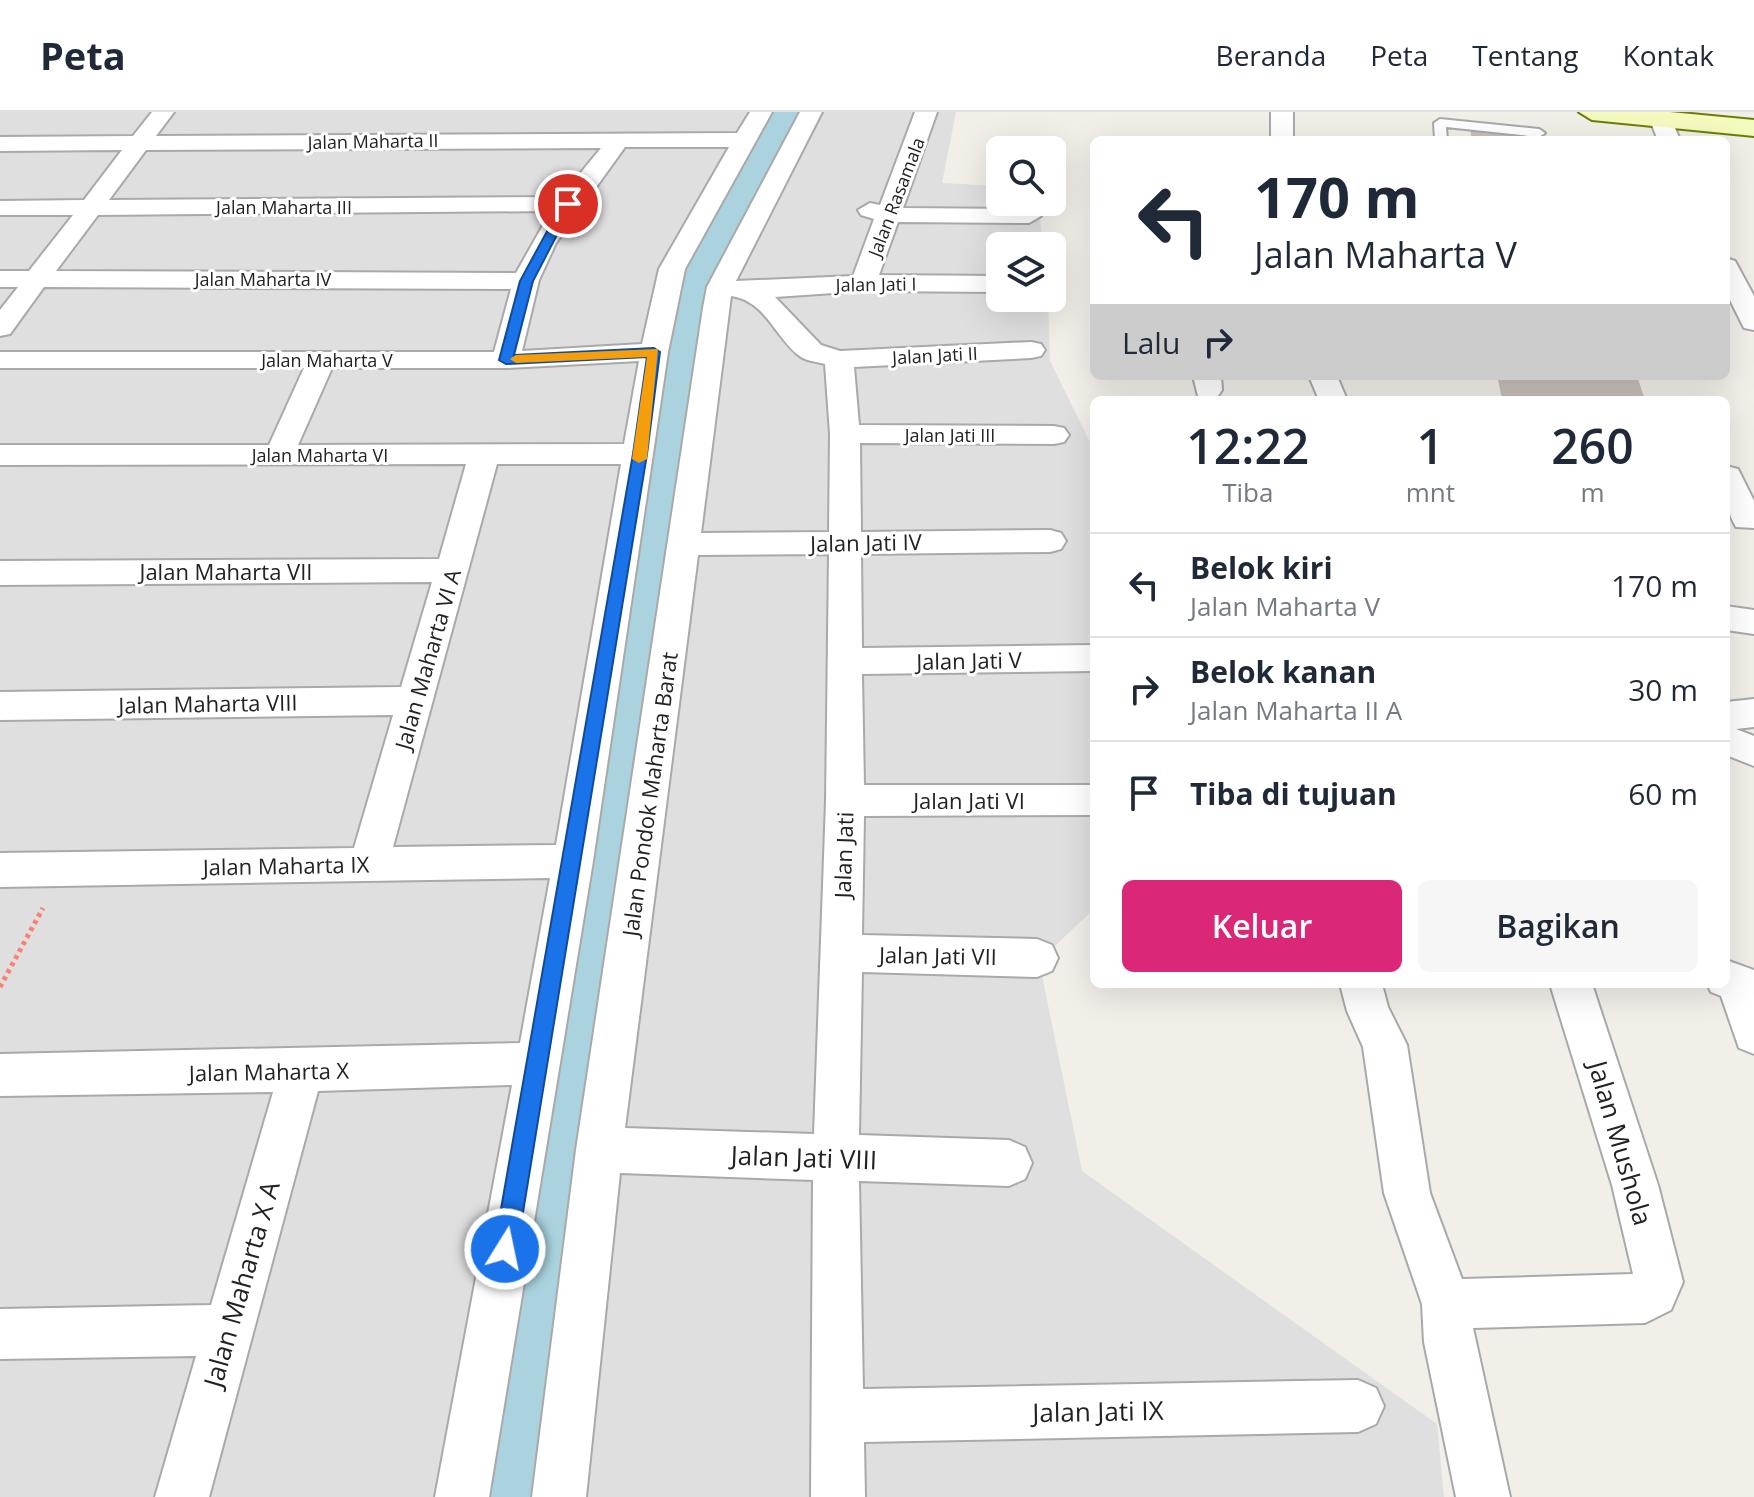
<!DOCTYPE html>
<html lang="id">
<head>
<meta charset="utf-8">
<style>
  body { margin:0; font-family:"Open Sans",sans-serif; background:#f6f6f7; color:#1f2937; height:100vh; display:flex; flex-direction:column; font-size:30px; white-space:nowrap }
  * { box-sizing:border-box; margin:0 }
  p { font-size:26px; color:#747a83 }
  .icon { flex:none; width:44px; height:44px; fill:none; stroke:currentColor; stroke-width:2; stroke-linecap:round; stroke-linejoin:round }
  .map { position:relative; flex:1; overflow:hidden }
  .sheet { position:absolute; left:1090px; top:284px; width:640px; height:592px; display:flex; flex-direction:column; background:#fff; border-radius:12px; box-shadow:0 8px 32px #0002 }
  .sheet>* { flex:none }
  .top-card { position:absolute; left:1090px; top:24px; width:640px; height:244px; border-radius:12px; box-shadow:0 8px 32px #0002; background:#fff; color:#1f2937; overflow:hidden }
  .buttons { position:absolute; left:986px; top:24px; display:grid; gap:16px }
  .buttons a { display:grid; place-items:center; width:80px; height:80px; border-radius:12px; background:#fff; box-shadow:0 8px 32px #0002; font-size:40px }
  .pin { position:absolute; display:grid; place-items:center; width:68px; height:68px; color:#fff; margin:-34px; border:4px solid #fff; border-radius:50%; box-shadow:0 2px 8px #0007 }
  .me { position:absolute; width:88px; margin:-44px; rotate:10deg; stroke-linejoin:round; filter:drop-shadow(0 0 6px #0008) }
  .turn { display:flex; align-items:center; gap:28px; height:168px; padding:0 32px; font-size:36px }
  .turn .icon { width:104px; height:104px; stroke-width:2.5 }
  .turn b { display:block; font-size:56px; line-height:68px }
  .then { display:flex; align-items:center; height:76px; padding:0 32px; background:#0003; gap:16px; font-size:30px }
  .eta { display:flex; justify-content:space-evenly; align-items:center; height:136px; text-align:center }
  .eta b { font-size:48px; font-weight:600; line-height:56px }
  .primary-button { display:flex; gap:16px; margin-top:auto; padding:16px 32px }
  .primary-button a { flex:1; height:92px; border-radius:12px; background:#db2777; color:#fff; font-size:32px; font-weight:600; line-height:92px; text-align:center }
  .primary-button a+a { background:#f6f6f7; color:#1f2937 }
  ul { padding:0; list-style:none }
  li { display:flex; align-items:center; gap:24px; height:104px; padding:0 32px; border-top:2px solid #e0e1e3 }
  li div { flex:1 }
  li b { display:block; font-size:30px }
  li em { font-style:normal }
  header { display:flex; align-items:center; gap:48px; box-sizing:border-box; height:112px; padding:0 40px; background:#fff; border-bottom:2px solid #e0e1e3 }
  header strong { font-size:38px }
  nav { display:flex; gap:44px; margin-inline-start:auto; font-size:28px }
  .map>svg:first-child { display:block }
  .residential { fill:#e0dfdf }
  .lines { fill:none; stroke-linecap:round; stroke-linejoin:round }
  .river { fill:#aad3df; fill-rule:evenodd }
  .building { fill:#c7bfb8 }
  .service-casing { stroke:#a9a9a9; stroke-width:4 }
  .minor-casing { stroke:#a9a9a9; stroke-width:4 }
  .secondary-casing { stroke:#707d05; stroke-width:4 }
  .path { stroke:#fa8072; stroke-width:5; stroke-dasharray:4 4; stroke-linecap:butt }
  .service { fill:#fff; fill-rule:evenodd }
  .minor { fill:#fff; fill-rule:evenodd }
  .secondary { fill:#f7fabf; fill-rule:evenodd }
  .route { fill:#1a73e8; stroke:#114b97; stroke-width:2 }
  .slow { fill:#f59e0b }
  .labels { text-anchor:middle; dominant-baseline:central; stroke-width:6; stroke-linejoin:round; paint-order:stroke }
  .far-street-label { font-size:18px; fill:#222; stroke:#fff }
  .street-label { font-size:22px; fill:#222; stroke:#fff }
  .near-street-label { font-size:26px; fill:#222; stroke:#fff }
</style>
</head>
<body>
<header>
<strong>Peta</strong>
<nav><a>Beranda</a><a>Peta</a><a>Tentang</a><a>Kontak</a></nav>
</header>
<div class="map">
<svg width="1754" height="1385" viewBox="0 0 1754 1385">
  <rect width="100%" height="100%" fill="#f2efe9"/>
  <path class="residential" d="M0,0H956L942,71L1000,74V90H1047L1040,106L1043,134H1000V186H1048L1050,249L1094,338V797L1039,849L1082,1059L1437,1312L1444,1385H0Z"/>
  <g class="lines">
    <path class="river" d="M754,0H802L718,166L560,1385H444L662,166Z"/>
  </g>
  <path class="building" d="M1470,17L1516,22L1517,28H1472Z
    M1497,264H1637L1645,288L1502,286Z"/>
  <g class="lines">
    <defs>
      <path id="service" d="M1440,7L1539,17L1545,21L1539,25L1446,15L1447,28H1435L1434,11Z"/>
      <path id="minor" d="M152,0H174L156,24L737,21L750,0H772L685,157L668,240L593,749L489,1385H435L512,973L318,979L209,1385H155L196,1244L0,1247V1197L211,1193L273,980L0,984V942L520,931L550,766L0,775V741L354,736L393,603L0,608V580L401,575L432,470L0,473V449L439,447L466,352L0,353V333H269L304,256H0V240H494L511,177L44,175L10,222L0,224V198L18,175H0V159H29L73,103H0V89L84,88L122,38L0,39V25L133,24ZM625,35H729L659,157L642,232L522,239L539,168L556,131ZM601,36L561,85L109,88L146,38ZM551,99L516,161L56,159L98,103ZM639,249L624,332L298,333L332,256H506ZM497,352H621L556,733L393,735Z
        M800,0H822L736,169L853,164L874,107L861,103L858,98L870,91L880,93L915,0H937L903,96L1029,97L1041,104L1029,111L898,110L879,163L1000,164V180L863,179L775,185L821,233L840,239L1031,230L1041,232L1045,238L1041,244L1031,246L854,255L859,313L1054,314L1064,316L1069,323L1064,330L1054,332L860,331L861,420L1050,418L1061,421L1066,429L1061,437L1050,440L861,442L862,536L1094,533V559L862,562L864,673H1094V703L864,704L862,823L1037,827L1052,833L1058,846L1052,859L1037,865L862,860L859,1023L1009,1028L1025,1035L1032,1051L1025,1067L1009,1074L859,1069L863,1277L1358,1268L1376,1276L1384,1294L1376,1312L1358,1320L864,1330L865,1385H811L813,1068L620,1061L586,1385H532L576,1038L703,196L707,175ZM731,184C767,189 776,228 801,245C807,249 818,250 825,252L830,322L829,420L701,421ZM829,442L826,689L814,1022L625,1016L698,443Z
        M1271,0H1293V28H1271Z
        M1663,0L1671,6L1680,28H1658L1649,6L1652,1Z
        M1726,146L1735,149L1754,184V218L1744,216L1726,180Z
        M1193,264H1221L1222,278L1218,284H1198Z
        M1309,264H1337L1347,288H1319Z
        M1726,354L1738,357L1754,389V416L1736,415C1724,395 1726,377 1726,354Z
        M1726,494L1754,498V522L1726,518Z
        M1754,587V615L1736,617L1754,624V654L1726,643V590Z
        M1726,848L1754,858V942L1739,936L1721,884L1711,880L1707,872H1726Z
        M1340,872H1382L1388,895L1407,933L1430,1081L1462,1167L1633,1162L1612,1073L1550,872H1592L1658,1073L1683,1170L1671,1198L1645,1211L1473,1216L1510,1385H1456L1424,1230L1422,1192L1384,1081L1363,935L1347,899Z"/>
      <path id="secondary" d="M1579,0H1670L1754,8V24L1592,8Z"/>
    </defs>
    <use href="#service" class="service-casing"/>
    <use href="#minor" class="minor-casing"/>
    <use href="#secondary" class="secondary-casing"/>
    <path class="path" d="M0,875L43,796"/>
    <use href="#service" class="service"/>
    <use href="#minor" class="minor"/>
    <use href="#secondary" class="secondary"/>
  </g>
  <path class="route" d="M568,89L573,92L533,169L514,243L654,236L660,240L647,342L517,1137L514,1145L505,1148L497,1145L494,1137L633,342L647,245L506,252L499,248L520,169L562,92Z"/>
  <path class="slow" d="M658,237L647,347L639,351L632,347L647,245L516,251L510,247L516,243Z"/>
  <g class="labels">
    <g class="far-street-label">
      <text transform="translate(373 29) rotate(-1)">Jalan Maharta II</text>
      <text transform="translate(896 85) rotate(-69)">Jalan Rasamala</text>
      <text x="284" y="95">Jalan Maharta III</text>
      <text x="263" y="167">Jalan Maharta IV</text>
      <text transform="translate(876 172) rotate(-1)">Jalan Jati I</text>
      <text transform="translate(935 243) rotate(-3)">Jalan Jati II</text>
      <text x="327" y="248">Jalan Maharta V</text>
      <text x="950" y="323">Jalan Jati III</text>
      <text x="320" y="343">Jalan Maharta VI</text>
    </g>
    <g class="street-label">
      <text transform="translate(866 430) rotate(-1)">Jalan Jati IV</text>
      <text x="226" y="459">Jalan Maharta VII</text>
      <text transform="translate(427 547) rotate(-74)">Jalan Maharta VI A</text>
      <text transform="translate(969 548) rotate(-1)">Jalan Jati V</text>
      <text transform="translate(208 591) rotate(-1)">Jalan Maharta VIII</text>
      <text transform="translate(649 682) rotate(-82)">Jalan Pondok Maharta Barat</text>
      <text x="969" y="688">Jalan Jati VI</text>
      <text transform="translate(843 743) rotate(-88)">Jalan Jati</text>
      <text transform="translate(286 753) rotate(-1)">Jalan Maharta IX</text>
      <text transform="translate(938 843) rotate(1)">Jalan Jati VII</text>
      <text transform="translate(269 959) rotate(-1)">Jalan Maharta X</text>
    </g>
    <g class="near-street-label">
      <text transform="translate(1621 1031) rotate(74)">Jalan Mushola</text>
      <text transform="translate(804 1045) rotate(2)">Jalan Jati VIII</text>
      <text transform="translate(241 1172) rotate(-74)">Jalan Maharta X A</text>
      <text transform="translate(1098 1299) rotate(-1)">Jalan Jati IX</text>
    </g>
  </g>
</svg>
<div class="buttons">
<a><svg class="icon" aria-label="search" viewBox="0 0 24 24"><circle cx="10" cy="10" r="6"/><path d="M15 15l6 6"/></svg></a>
<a><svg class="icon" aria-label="layers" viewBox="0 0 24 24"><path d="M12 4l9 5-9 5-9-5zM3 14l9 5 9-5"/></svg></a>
</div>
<div class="pin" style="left:568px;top:92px;background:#d93025"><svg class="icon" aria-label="arrive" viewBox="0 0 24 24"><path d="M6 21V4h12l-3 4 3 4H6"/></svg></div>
<svg class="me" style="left:505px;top:1137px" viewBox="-20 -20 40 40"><circle r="17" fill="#1a73e8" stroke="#fff" stroke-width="3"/><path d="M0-11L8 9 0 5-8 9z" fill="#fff"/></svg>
<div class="top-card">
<div class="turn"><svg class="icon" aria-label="left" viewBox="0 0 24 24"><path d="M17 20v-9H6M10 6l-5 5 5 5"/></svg><div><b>170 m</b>Jalan Maharta V</div></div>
<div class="then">Lalu<svg class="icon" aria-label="right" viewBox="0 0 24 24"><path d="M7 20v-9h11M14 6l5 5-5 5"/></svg></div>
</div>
<section class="sheet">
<div class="eta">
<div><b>12:22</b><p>Tiba</p></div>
<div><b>1</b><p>mnt</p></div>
<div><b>260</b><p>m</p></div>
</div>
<ul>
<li><svg class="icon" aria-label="left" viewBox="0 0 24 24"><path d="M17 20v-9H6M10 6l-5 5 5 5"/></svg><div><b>Belok kiri</b><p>Jalan Maharta V</p></div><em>170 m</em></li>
<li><svg class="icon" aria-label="right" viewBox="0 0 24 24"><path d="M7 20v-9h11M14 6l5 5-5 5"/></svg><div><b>Belok kanan</b><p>Jalan Maharta II A</p></div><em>30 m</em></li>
<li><svg class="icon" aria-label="arrive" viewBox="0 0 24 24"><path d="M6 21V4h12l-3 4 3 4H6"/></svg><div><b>Tiba di tujuan</b></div><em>60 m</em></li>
</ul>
<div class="primary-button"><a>Keluar</a><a>Bagikan</a></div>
</section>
</div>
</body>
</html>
